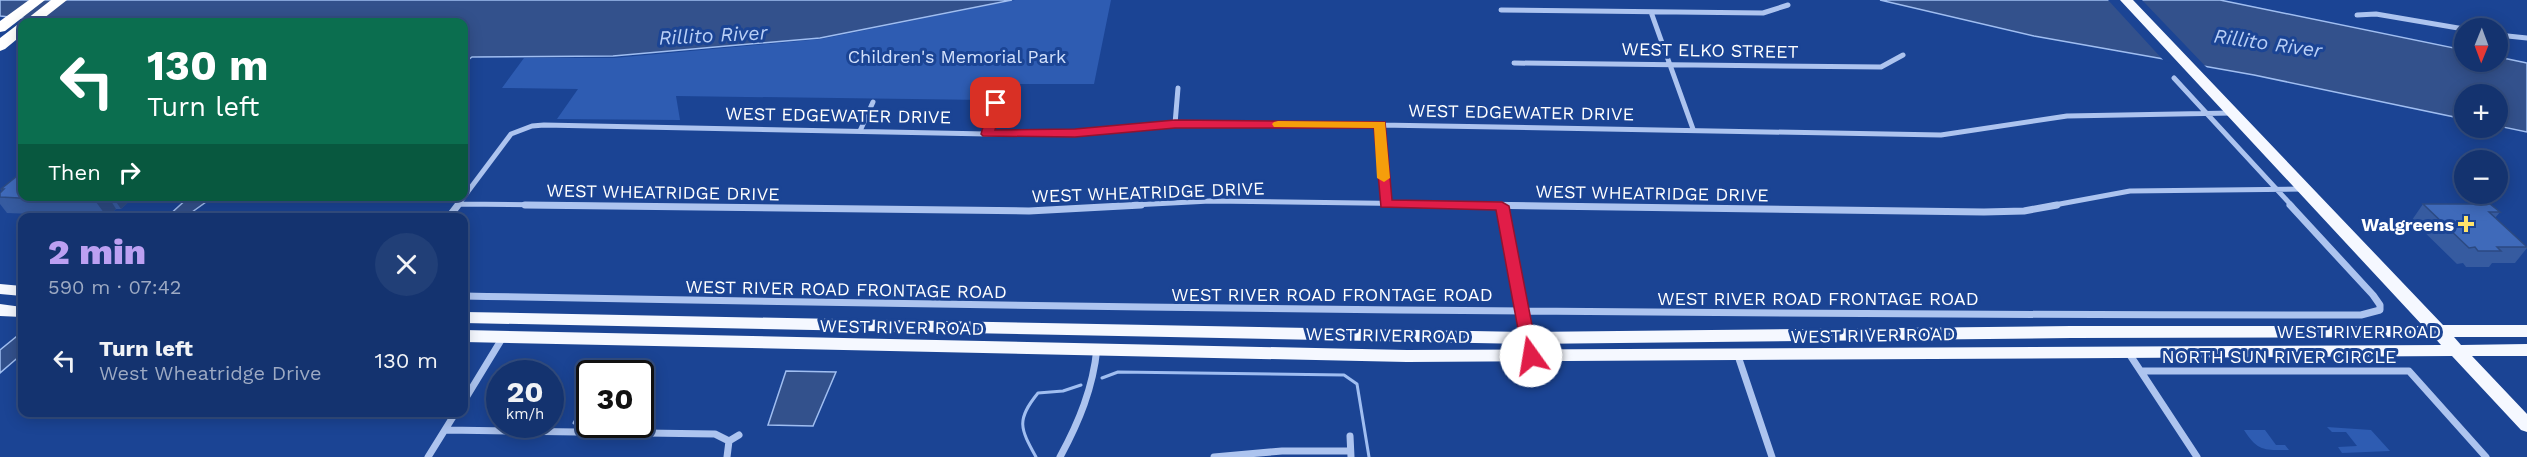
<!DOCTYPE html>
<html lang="en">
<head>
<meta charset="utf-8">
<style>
  body { margin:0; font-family:"Work Sans",sans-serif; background:#213f77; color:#f1f3f6; height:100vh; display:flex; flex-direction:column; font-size:22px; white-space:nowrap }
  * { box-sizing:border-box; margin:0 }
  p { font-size:20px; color:#9daac3 }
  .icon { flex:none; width:33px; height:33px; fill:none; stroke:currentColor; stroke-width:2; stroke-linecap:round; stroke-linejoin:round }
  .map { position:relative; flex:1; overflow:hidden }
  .details { position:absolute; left:18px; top:213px; width:450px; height:204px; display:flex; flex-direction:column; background:#14336f; border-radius:12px; box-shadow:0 3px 15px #0003,0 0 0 2px #334e82 }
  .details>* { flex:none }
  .banner { position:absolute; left:18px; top:18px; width:450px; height:183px; border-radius:12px; box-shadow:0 3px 15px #0003,0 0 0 2px #334e82; background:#0b6e4f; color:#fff; overflow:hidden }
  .needle { width:39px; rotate:181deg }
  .fabs { position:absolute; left:2454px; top:18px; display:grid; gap:12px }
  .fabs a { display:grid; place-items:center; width:54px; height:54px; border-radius:50%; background:#14336f; box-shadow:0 3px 15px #0003,0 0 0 2px #334e82; font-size:30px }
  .speed { position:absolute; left:486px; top:360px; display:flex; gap:12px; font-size:30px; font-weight:700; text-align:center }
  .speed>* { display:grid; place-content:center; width:78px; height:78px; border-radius:50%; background:#14336f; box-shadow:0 3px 15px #0003,0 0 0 2px #334e82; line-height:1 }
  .speed small { font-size:15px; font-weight:400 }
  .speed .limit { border:3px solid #111; border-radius:9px; background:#fff; color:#111 }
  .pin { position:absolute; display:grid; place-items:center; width:51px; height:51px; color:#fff; margin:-26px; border-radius:12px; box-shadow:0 3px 9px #0006 }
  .me { position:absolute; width:66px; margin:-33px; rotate:347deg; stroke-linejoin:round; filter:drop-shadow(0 0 4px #0008) }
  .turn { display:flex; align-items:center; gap:21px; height:126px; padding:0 30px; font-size:27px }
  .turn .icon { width:78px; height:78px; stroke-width:2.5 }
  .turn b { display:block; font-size:42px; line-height:51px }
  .then { display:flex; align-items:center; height:57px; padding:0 30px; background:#0003; gap:12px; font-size:22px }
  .round { display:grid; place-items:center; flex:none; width:63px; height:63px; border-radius:32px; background:#213f77 }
  .headline { display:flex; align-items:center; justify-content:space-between; height:102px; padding:0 30px }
  h1 { font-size:36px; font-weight:800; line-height:45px; color:#bca0f2 }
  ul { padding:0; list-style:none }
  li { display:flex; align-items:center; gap:18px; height:90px; padding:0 30px }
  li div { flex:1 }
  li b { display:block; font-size:22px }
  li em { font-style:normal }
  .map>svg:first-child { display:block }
  .green { fill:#2e5cb2 }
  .water { fill:#33518c; stroke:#a0bef1; stroke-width:1.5 }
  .pier { fill:#1b4494 }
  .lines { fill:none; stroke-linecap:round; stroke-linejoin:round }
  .stream { stroke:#a0bef1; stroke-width:3 }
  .street-far1 { stroke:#adc4ef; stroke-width:5 }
  .street { stroke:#adc4ef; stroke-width:7 }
  .primary { fill:#f5f8ff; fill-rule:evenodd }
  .highway { fill:#fff; fill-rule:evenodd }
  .wall { fill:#365ba0 }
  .shaded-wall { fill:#2c4a82 }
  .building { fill:#3f6aba; stroke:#2c4a82; stroke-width:1.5 }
  .route { fill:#e11d48; stroke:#92132f; stroke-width:1.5 }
  .slow { fill:#f59e0b }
  .poi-dot { fill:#ffe36b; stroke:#1b4494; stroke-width:2 }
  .labels { text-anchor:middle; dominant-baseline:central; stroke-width:6; stroke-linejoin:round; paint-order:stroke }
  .street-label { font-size:18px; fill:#fff; stroke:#1b4494 }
  .park-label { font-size:18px; fill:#d3e1fb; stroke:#1b4494 }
  .poi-label { font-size:18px; font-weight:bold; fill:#fff; stroke:#1b4494; text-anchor:end }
  .water-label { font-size:20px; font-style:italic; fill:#b9cff6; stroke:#1b4494 }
</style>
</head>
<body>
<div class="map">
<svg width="2527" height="457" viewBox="0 0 2527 457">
  <rect width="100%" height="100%" fill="#1b4494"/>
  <path class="green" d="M1015,0H1111L1094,84H991L986,100L676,96L680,120L557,119L578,89L502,88L524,58H614L821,39Z
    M2327,427L2371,430L2390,451L2342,453L2338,447L2357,446L2346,432H2332Z
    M2244,430H2265L2276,445H2285L2289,450C2265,450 2258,452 2244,430Z"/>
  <path class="water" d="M0,0H1012L820,38L613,56L472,57L464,63V22H60L0,16Z
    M1880,0H2220L2464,50V62H2498V57L2527,63V132L2498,126V94H2464V119L2254,75L2034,36Z
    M189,197H213L185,217H167Z
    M22,332V354L0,373V350Z
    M786,371L836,372L813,426L768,425Z"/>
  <path class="pier" d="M2108,0H2142L2209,70L2165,62Z"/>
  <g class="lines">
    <path class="stream" d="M601,374L607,363
      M1102,378L1118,372L1344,375L1357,384L1369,457
      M574,423L590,395
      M1036,457C1020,428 1016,420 1038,393L1063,391L1081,385"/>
    <path class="street-far1" d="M1501,10L1763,13L1788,5
      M1651,12L1693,129
      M2357,15L2376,14L2464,29
      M2498,35L2527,38
      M1514,63L1881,67L1903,55
      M2174,78L2292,206
      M1175,124L1178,88
      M1380,125L1386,204
      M860,131L873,102
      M987,134L1001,88
      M459,204L647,206
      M457,206L511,134L532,126L544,125L987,134L1075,133L1175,124L1380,125L1941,135L2067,116L2232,113
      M1114,206L1210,201L1583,206
      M2049,206L2130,191L2304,189"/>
    <path class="street" d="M525,205L1029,211L1141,205
      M1478,205L1984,212L2024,211L2057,205
      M1502,206L1530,356
      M448,218L458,205
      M464,296C1096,308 1729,315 2361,315L2380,310V305L2373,295L2290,205
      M2128,352L2197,457
      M1738,356L1772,457
      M2141,371H2409L2486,457
      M464,401L503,337
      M446,430L715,434L729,441
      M1350,436L1351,457
      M729,441L739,435
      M428,457L456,412
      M727,457L729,441
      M1060,457C1079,422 1093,388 1097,348
      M1214,457L1282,451H1350"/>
    <path class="primary" d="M2120,0H2133L2443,325H2527V337H2454L2461,345L2527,344V356H2472L2527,414V432L2521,430L2452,356L1407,362L464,342V330L1407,350L2441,345L2434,337L2071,338L1527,344L464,323V312L1527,332L2071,326H2423Z
      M0,284L22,286V296L0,294Z
      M0,304L22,307V317L0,316Z"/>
    <path class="highway" d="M29,0H45L5,31L0,32V21Z
      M51,0H67L39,22H23Z
      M22,24V35L5,49L0,51V38L17,25Z"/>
  </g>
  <path class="wall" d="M22,172V196H135L121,209H116L107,217L7,213L0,204V193L2,191L1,189Z
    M2423,204L2500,212L2495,218L2527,247V248L2515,263H2492L2489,267H2466L2463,263L2457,264L2412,220Z"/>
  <path class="shaded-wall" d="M102,196H108L116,209L107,217L96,202Z
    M112,196H135L121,209Z"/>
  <path class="building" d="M22,172V196H102L96,202L0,197V193L4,189H1Z
    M2423,204H2490L2500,212H2489L2527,247H2497L2501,251H2478L2475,247L2469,248Z"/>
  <path class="route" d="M996,99L1003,103L995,130L1075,129L1175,120L1385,122L1392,200L1502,202L1509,206L1538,356L1536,360H1525L1523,356L1496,210L1381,207L1374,128H1175L1075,137L983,136L981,134L990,103Z"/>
  <path class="slow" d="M1278,121L1385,122L1390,178L1384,182L1377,178L1374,128L1274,127L1272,124L1274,122Z"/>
  <path class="poi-dot" d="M2463 215h6v6h6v6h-6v6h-6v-6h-6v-6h6z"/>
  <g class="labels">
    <g class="street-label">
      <text transform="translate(1710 50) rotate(1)">WEST ELKO STREET</text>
      <text transform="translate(1521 112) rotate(1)">WEST EDGEWATER DRIVE</text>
      <text transform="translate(838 115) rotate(1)">WEST EDGEWATER DRIVE</text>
      <text transform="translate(663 192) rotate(1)">WEST WHEATRIDGE DRIVE</text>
      <text transform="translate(1148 192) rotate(-2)">WEST WHEATRIDGE DRIVE</text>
      <text transform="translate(1652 193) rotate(1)">WEST WHEATRIDGE DRIVE</text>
      <text transform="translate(846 289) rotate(1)">WEST RIVER ROAD FRONTAGE ROAD</text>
      <text x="1332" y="294">WEST RIVER ROAD FRONTAGE ROAD</text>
      <text x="1818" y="298">WEST RIVER ROAD FRONTAGE ROAD</text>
      <text transform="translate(902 327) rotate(1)">WEST RIVER ROAD</text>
      <text x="2359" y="331">WEST RIVER ROAD</text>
      <text transform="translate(1388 335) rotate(1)">WEST RIVER ROAD</text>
      <text transform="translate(1873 335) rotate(-1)">WEST RIVER ROAD</text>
      <text x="2279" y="356">NORTH SUN RIVER CIRCLE</text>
    </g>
    <g class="park-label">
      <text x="957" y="56">Children's Memorial Park</text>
    </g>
    <g class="poi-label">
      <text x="2454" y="224">Walgreens</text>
    </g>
    <g class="water-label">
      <text transform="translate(713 35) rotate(-3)">Rillito River</text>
      <text transform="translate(2268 43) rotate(8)">Rillito River</text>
    </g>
  </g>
</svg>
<div class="fabs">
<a><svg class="needle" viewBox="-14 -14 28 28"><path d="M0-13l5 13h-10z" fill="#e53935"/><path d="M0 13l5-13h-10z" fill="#9daac3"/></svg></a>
<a>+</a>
<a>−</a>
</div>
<div class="speed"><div>20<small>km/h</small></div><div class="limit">30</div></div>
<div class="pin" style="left:996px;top:103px;background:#d93025"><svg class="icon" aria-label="arrive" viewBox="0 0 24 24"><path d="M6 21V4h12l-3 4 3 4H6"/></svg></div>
<svg class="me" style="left:1531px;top:356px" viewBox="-20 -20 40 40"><circle r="19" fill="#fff"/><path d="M0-13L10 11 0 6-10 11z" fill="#e11d48"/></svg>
<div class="banner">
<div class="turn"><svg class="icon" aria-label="left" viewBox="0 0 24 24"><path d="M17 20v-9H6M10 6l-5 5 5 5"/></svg><div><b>130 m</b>Turn left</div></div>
<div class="then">Then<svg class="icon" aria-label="right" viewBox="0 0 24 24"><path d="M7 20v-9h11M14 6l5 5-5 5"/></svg></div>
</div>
<section class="details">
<div class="headline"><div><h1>2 min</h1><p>590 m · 07:42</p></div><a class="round"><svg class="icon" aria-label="close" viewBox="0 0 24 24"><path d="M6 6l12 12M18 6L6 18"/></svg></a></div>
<ul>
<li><svg class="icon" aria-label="left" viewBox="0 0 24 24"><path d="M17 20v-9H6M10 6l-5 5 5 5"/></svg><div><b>Turn left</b><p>West Wheatridge Drive</p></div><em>130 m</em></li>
</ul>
</section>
</div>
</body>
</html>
